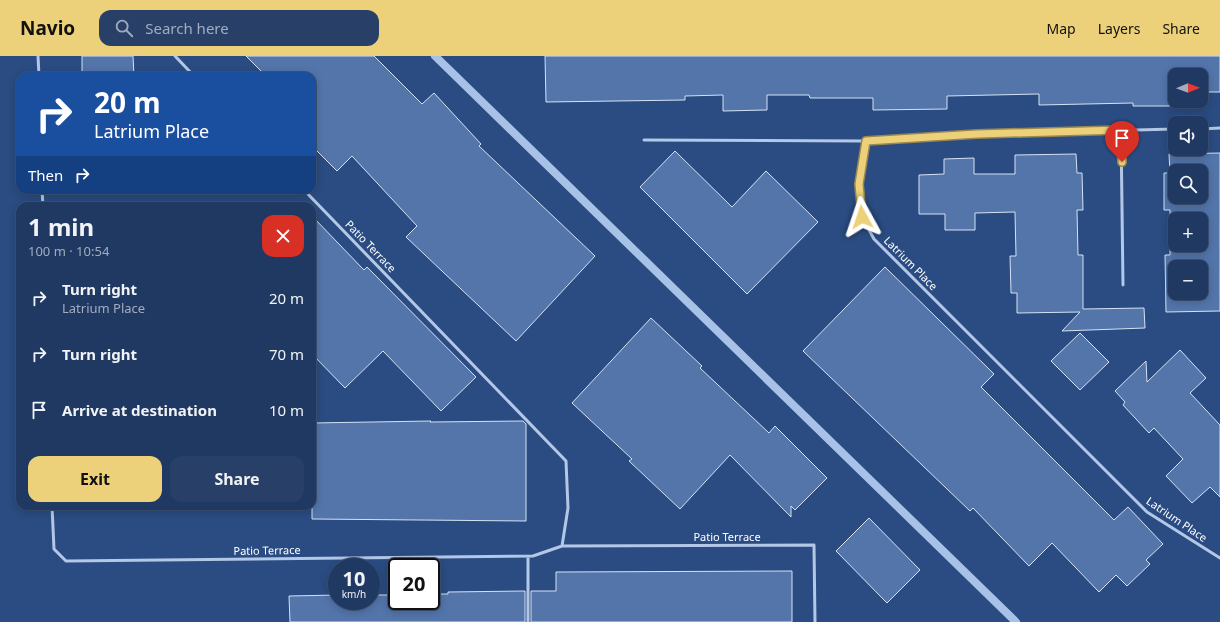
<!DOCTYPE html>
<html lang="en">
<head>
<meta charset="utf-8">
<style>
  body { margin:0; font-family:"Noto Sans",sans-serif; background:#284068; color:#f1f3f6; height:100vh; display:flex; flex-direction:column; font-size:15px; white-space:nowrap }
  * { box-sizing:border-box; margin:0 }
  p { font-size:13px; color:#a2acbe }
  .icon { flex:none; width:22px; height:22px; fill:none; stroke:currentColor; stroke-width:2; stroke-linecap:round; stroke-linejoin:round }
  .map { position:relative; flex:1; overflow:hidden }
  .drawer { position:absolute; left:16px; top:146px; width:300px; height:308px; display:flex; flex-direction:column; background:#203962; border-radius:12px; box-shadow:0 2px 10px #0003,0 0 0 1px #3d5377 }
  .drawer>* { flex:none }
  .top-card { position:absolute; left:16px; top:16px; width:300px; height:122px; border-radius:12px; box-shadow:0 2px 10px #0003,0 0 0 1px #3d5377; background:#1a4fa0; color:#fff; overflow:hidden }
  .needle { width:26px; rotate:89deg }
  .controls { position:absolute; left:1168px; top:12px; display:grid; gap:8px }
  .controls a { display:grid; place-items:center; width:40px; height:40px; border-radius:8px; background:#203962; box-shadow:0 2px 10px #0003,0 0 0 1px #3d5377; font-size:20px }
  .speed { position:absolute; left:328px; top:502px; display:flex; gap:8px; font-size:20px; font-weight:700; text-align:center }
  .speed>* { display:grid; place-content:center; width:52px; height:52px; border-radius:50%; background:#203962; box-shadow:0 2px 10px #0003,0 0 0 1px #3d5377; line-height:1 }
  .speed small { font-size:10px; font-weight:400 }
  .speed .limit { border:2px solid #111; border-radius:6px; background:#fff; color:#111 }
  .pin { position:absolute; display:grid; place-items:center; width:34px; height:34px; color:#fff; margin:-41px -17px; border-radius:50% 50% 50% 0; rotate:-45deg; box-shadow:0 0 4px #0007 }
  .pin .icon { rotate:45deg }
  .me { position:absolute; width:44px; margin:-22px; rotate:355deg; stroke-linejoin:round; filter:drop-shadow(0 0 3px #0008) }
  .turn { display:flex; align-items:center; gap:14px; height:84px; padding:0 12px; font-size:18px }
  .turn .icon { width:52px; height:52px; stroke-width:2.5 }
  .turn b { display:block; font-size:28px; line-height:34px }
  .then { display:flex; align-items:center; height:38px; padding:0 12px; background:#0003; gap:8px; font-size:15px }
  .round { display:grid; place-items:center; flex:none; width:42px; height:42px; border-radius:12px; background:#284068 }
  .headline { display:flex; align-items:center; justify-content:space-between; height:68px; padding:0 12px }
  h1 { font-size:24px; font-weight:700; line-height:30px }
  .action { display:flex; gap:8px; margin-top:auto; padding:8px 12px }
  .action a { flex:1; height:46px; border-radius:12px; background:#ecd17a; color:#111; font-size:16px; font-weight:700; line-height:46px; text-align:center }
  .action a+a { background:#284068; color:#f1f3f6 }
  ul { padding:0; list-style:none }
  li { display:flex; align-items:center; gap:12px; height:56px; padding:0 12px }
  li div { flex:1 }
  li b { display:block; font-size:15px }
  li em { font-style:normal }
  header { display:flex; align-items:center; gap:24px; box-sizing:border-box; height:56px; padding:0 20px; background:#ecd17a; color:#111 }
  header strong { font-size:19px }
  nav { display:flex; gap:22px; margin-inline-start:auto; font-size:14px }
  .search { width:280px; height:36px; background:#284068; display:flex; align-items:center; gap:10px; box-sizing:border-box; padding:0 14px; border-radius:12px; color:#a2acbe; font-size:15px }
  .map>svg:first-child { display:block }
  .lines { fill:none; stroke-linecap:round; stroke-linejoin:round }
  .stream { stroke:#a8c1e6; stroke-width:8 }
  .building { fill:#5375aa; stroke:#d5e2f5; fill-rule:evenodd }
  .lane { stroke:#b3c7e6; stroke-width:3 }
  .route-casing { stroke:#99884f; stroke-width:10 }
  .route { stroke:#ecd17a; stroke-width:7 }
  .labels { text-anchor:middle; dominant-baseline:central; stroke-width:4; stroke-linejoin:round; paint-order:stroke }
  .street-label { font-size:11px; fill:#fff; stroke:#2a4c82 }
</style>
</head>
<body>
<header>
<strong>Navio</strong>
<div class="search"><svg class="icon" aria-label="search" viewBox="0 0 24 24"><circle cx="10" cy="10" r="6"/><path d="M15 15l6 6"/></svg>Search here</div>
<nav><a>Map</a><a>Layers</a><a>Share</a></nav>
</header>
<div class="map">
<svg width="1220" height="566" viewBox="0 0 1220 566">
  <rect width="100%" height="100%" fill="#2a4c82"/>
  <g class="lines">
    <path class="stream" d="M435,0L1016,566"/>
  </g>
  <path class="building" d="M82,0H133L134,20H82Z
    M246,0H374L422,48L434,37L481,88L479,90L595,200L516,285L406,181L417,170L352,100L337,115L312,90V20H266Z
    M545,0H1220V36H1201V19H1175L1174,50H1133V47L1039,49V38L947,40V53L873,54V42H810L809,39H767V54L723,55V39L685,40V44L546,46Z
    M675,95L732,151L766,115L818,166L747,238L640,131Z
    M1220,97V255L1166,256L1165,199H1170V154H1164V117H1170L1169,98ZM1175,115H1201V141H1175ZM1175,163H1201V189H1175ZM1175,211H1201V237H1175Z
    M1076,98L1077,117H1082L1083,154H1077L1078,199H1083V253L1144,252L1145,272L1062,275L1080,256L1017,257V237H1011L1010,200H1016L1015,156L975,157V174H945V158H919V119L944,118V103L974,102V118H1015V99Z
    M312,160L364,214L367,211L476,321L441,355L383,295L345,332L312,298Z
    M885,211L994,318L981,331L1114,464L1128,451L1163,488L1146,504L1150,508L1127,530L1116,519L1099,536L1052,487L1029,510L973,452L970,455L803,295Z
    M651,262L702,310L700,312L769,377L775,370L827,422L795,454L791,450V461L730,399L680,453L629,405L632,403L572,347Z
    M1080,277L1109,306L1080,334L1051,305Z
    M1180,294L1206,322L1190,337L1220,369V441L1210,431L1192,447L1166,420L1183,403L1154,372L1149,377L1123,349L1125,346L1115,335L1146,305L1147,326Z
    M431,365L430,366L523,365L526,368V465L312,463V367Z
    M869,462L920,514L887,547L836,495Z
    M792,515V566H531V535H556V516Z
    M525,535V566H290L289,540L337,539V545H371V539H397V545H431V538H448V536Z"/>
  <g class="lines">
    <path class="lane" d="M38,0L39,20
      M175,0L194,20
      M1175,73L977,78L866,85L859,128L862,161L874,183L1147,456L1220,502
      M1201,73L1220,72
      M1121,75L1123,229
      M644,84L866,85
      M42,134L43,150
      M304,134L566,405L568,452L562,490
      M52,450L54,493L66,505L533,500L562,490L814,489L815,566
      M528,500V566"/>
  </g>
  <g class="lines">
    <defs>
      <path id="route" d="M862,161L859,128L866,85L977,78L1121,74L1122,106"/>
    </defs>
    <use href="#route" class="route-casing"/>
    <use href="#route" class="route"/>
  </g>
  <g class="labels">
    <g class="street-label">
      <text transform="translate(371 190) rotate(46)">Patio Terrace</text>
      <text transform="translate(911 207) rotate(45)">Latrium Place</text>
      <text transform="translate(1177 463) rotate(34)">Latrium Place</text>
      <text x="727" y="480">Patio Terrace</text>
      <text transform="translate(267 494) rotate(-1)">Patio Terrace</text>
    </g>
  </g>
</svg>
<div class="controls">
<a><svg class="needle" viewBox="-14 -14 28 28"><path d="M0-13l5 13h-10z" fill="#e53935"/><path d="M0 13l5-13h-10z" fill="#a2acbe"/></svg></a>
<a><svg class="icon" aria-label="sound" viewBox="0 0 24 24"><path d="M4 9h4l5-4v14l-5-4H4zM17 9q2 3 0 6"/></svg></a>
<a><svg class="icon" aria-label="search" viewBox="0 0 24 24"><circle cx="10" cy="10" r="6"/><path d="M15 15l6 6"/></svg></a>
<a>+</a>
<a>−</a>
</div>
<div class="speed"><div>10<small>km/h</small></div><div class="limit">20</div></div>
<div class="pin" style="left:1122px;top:106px;background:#d93025"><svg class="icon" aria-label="arrive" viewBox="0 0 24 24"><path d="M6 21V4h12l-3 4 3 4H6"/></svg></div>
<svg class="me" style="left:862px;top:161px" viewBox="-20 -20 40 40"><path d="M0-17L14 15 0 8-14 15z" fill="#ecd17a" stroke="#fff" stroke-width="4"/></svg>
<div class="top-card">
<div class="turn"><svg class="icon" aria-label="right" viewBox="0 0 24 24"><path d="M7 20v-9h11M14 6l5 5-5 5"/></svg><div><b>20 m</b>Latrium Place</div></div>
<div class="then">Then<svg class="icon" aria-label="right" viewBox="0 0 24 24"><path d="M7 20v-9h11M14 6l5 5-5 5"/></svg></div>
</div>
<section class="drawer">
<div class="headline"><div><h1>1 min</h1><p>100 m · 10:54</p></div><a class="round" style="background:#d93025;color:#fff"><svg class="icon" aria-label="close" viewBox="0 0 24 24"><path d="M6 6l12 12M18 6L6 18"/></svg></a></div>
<ul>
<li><svg class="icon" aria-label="right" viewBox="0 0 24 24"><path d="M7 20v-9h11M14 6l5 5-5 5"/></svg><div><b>Turn right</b><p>Latrium Place</p></div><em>20 m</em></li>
<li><svg class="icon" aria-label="right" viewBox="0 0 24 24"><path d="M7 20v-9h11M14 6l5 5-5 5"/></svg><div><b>Turn right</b></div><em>70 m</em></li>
<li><svg class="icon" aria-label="arrive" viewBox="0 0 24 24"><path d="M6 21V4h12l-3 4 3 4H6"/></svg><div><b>Arrive at destination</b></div><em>10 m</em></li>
</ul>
<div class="action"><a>Exit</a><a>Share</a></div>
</section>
</div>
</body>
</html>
